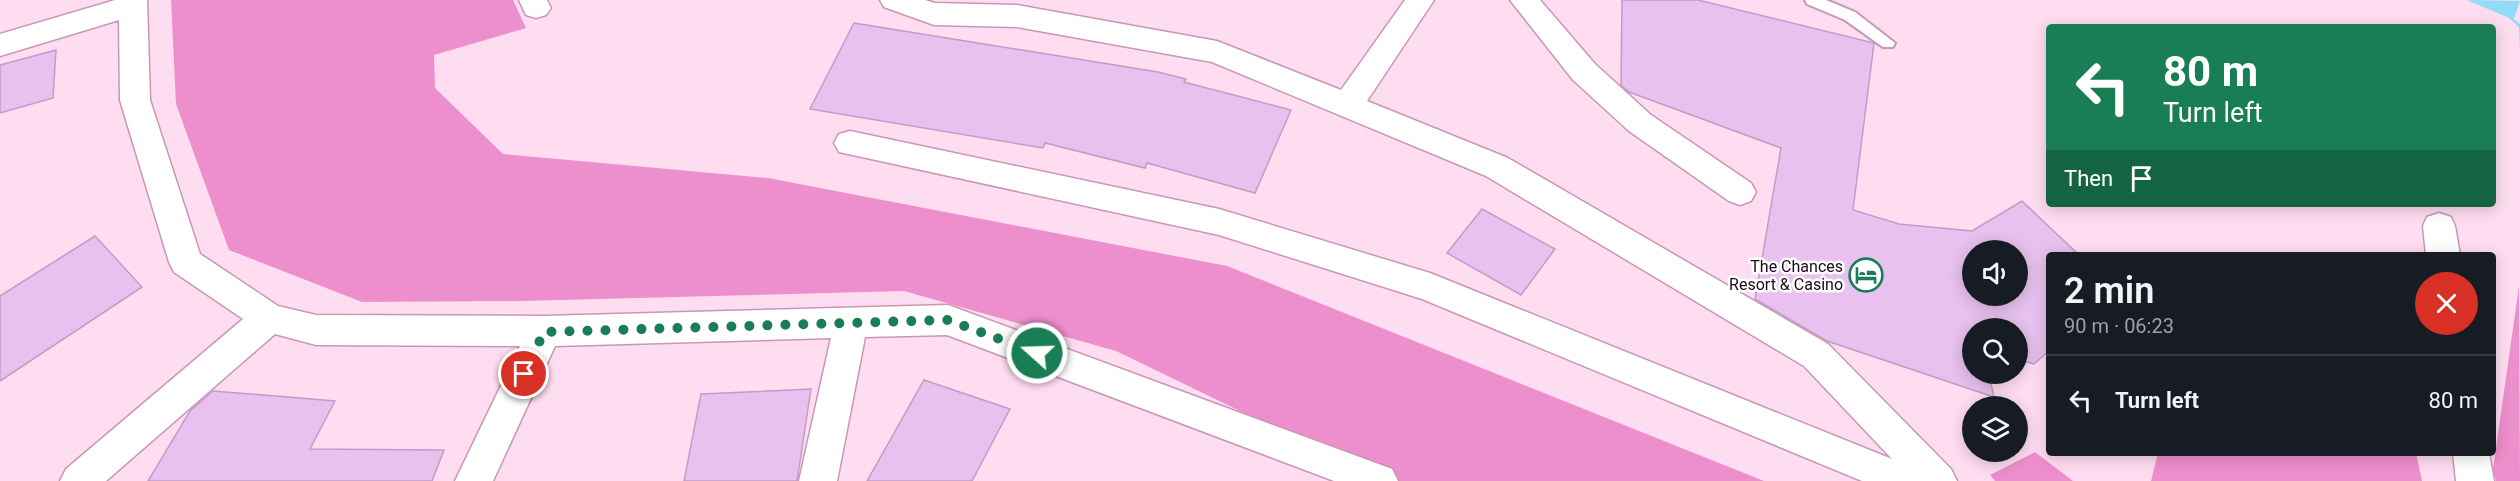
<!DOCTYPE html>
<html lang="en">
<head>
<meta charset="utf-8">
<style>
  body { margin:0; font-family:Roboto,sans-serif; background:#242831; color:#f1f3f6; height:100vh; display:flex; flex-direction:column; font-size:22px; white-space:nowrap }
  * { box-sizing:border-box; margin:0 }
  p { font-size:20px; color:#9ea1a6 }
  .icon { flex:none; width:33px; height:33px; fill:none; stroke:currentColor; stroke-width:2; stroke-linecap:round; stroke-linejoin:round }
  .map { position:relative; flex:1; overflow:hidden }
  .drawer { position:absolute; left:2046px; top:252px; width:450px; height:204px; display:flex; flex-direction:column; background:#171b24; border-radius:6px; box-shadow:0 3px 15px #0003 }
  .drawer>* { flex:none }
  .hud { position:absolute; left:2046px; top:24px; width:450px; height:183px; border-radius:6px; box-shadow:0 3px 15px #0003; background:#197d56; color:#fff; overflow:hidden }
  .buttons { position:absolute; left:1962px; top:240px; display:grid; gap:12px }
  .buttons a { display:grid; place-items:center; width:66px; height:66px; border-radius:50%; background:#171b24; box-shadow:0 3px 15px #0003; font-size:30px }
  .pin { position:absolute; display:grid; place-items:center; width:51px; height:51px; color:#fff; margin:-26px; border:3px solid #fff; border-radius:50%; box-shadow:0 2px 6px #0007 }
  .me { position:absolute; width:66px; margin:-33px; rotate:290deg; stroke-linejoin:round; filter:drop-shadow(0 0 4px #0008) }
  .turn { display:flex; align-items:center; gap:21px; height:126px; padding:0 18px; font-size:27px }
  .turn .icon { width:78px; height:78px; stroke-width:2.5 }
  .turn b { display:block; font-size:42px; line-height:51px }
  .then { display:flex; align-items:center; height:57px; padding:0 18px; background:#0003; gap:12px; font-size:22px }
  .round { display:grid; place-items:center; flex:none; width:63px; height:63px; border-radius:32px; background:#242831 }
  .head { display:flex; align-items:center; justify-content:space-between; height:102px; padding:0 18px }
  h1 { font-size:36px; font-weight:600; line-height:45px }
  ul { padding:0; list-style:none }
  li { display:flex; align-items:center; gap:18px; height:90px; padding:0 18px; border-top:2px solid #363941 }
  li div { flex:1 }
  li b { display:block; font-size:22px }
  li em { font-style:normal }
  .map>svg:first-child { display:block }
  .forest { fill:#ee8fcd }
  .water { fill:#91dcf5 }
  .building { fill:#e8c1ee; stroke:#c29cc8; stroke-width:1.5; fill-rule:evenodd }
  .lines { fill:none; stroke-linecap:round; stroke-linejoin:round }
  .lane-casing { stroke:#ca96b6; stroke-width:4 }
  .street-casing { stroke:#ca96b6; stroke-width:3 }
  .lane { fill:#fff; fill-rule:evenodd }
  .street { fill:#fff; fill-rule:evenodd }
  .route { stroke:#197d56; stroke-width:10; stroke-dasharray:0 18 }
  .labels { text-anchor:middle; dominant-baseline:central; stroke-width:5; stroke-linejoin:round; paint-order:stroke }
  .poi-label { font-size:16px; fill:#1b0915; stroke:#fff; text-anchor:end }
</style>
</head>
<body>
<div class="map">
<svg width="2520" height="481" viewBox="0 0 2520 481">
  <rect width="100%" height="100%" fill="#ffddf1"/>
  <path class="forest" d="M171,0H513L526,28L434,55L435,88L503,154L768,178L1227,266L1764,481H1385L1116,351L904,291L521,301L362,302L229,250L176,104Z
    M2519,286L2520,481H2496L2493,469Z
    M2035,452L2073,481H1995L1990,475Z
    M2158,453H2416L2422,481H2151Z"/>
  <path class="water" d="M2467,0L2520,1L2514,19L2520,24V53L2519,27L2509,18Z"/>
  <path class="building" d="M1622,0H1698L1874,43L1853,210L1899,224L1972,231L2022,201L2079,255H2049V351L2034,364L2018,359V328H1972V374H1989L1994,397L1827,341L1755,299L1781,148L1629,92L1621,85ZM1972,250H2018V296H1972Z
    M854,23L1158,72L1186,79L1184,82L1291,110L1255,193L1147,163L1145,168L1045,143L1043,148L810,109Z
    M56,50L53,98L0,113V65Z
    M1482,209L1555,249L1521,295L1447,253Z
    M95,236L142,287L0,381V296Z
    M924,380L1010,409L972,481H867Z
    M811,389L797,481H684L701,394Z
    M213,391L335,401L310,449L444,450L432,481H148L190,411Z"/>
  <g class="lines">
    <defs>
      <path id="lane" d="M1805,0H1826L1855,12L1895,43L1893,47H1883L1845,20L1807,4Z"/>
      <path id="street" d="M115,0H147L150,100L200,254L278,306L316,315L544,316L948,305L1392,469L1398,481H1334L947,335L865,337L837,481H799L831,338L555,346L493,481H455L520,346L316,345L275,334L106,481H60L66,469L243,319L174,272L169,262L120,100L119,20L0,56V34Z
        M519,0H547L551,8L546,15L536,18L526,15Z
        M880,0H925L935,3L1017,5L1217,41L1341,90L1405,0H1434L1367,101L1508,158L1828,344L1951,469L1957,481H1862L1422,299L1219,235L839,152L834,143L839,134L850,131L1219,209L1430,273L1892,459L1804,366L1486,176L1212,62L1017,27L934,25L884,7Z
        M1510,0H1540L1595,64L1651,115L1751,183L1756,192L1751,201L1740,205L1729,201L1629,131L1573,80Z
        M2439,213L2451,217L2455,226L2460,255H2426L2423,226L2427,217Z
        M2453,453H2489L2494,481H2456Z"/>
    </defs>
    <use href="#lane" class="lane-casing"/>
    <use href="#street" class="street-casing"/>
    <use href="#lane" class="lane"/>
    <use href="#street" class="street"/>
  </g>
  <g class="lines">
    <path class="route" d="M524,374L544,332L948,320L1037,353"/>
  </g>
  <defs>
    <symbol id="hotel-ring" viewBox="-11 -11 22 22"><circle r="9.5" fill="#fff" stroke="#197d56" stroke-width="1.5"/><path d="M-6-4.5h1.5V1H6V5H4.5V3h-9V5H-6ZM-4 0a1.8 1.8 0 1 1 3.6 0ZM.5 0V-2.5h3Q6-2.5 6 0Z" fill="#197d56"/></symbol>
  </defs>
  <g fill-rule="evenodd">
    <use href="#hotel-ring" x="1847" y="256" width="38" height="38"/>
  </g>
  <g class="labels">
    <g class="poi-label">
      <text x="1843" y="266">The Chances<tspan x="1843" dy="18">Resort &amp; Casino</tspan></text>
    </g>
  </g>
</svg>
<div class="buttons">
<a><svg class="icon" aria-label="sound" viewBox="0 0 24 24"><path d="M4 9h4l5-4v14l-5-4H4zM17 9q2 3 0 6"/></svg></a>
<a><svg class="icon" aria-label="search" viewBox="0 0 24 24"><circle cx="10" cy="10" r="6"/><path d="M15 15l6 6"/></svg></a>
<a><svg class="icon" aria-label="layers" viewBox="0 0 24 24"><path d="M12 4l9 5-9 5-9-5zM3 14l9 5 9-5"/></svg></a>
</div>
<div class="pin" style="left:524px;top:374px;background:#d93025"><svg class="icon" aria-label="arrive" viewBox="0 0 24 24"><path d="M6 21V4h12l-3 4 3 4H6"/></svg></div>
<svg class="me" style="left:1037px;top:353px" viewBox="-20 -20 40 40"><circle r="17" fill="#197d56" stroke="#fff" stroke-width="3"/><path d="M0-11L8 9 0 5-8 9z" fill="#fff"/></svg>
<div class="hud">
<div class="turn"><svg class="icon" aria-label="left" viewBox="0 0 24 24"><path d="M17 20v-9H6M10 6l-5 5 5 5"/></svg><div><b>80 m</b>Turn left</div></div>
<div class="then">Then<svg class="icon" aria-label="arrive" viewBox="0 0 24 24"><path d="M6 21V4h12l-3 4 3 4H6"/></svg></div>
</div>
<section class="drawer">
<div class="head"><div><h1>2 min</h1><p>90 m · 06:23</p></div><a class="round" style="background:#d93025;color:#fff"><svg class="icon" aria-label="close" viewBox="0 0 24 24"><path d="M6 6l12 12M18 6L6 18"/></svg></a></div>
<ul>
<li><svg class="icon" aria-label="left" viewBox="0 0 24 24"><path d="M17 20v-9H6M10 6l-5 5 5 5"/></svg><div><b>Turn left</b></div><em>80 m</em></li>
</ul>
</section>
</div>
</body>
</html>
